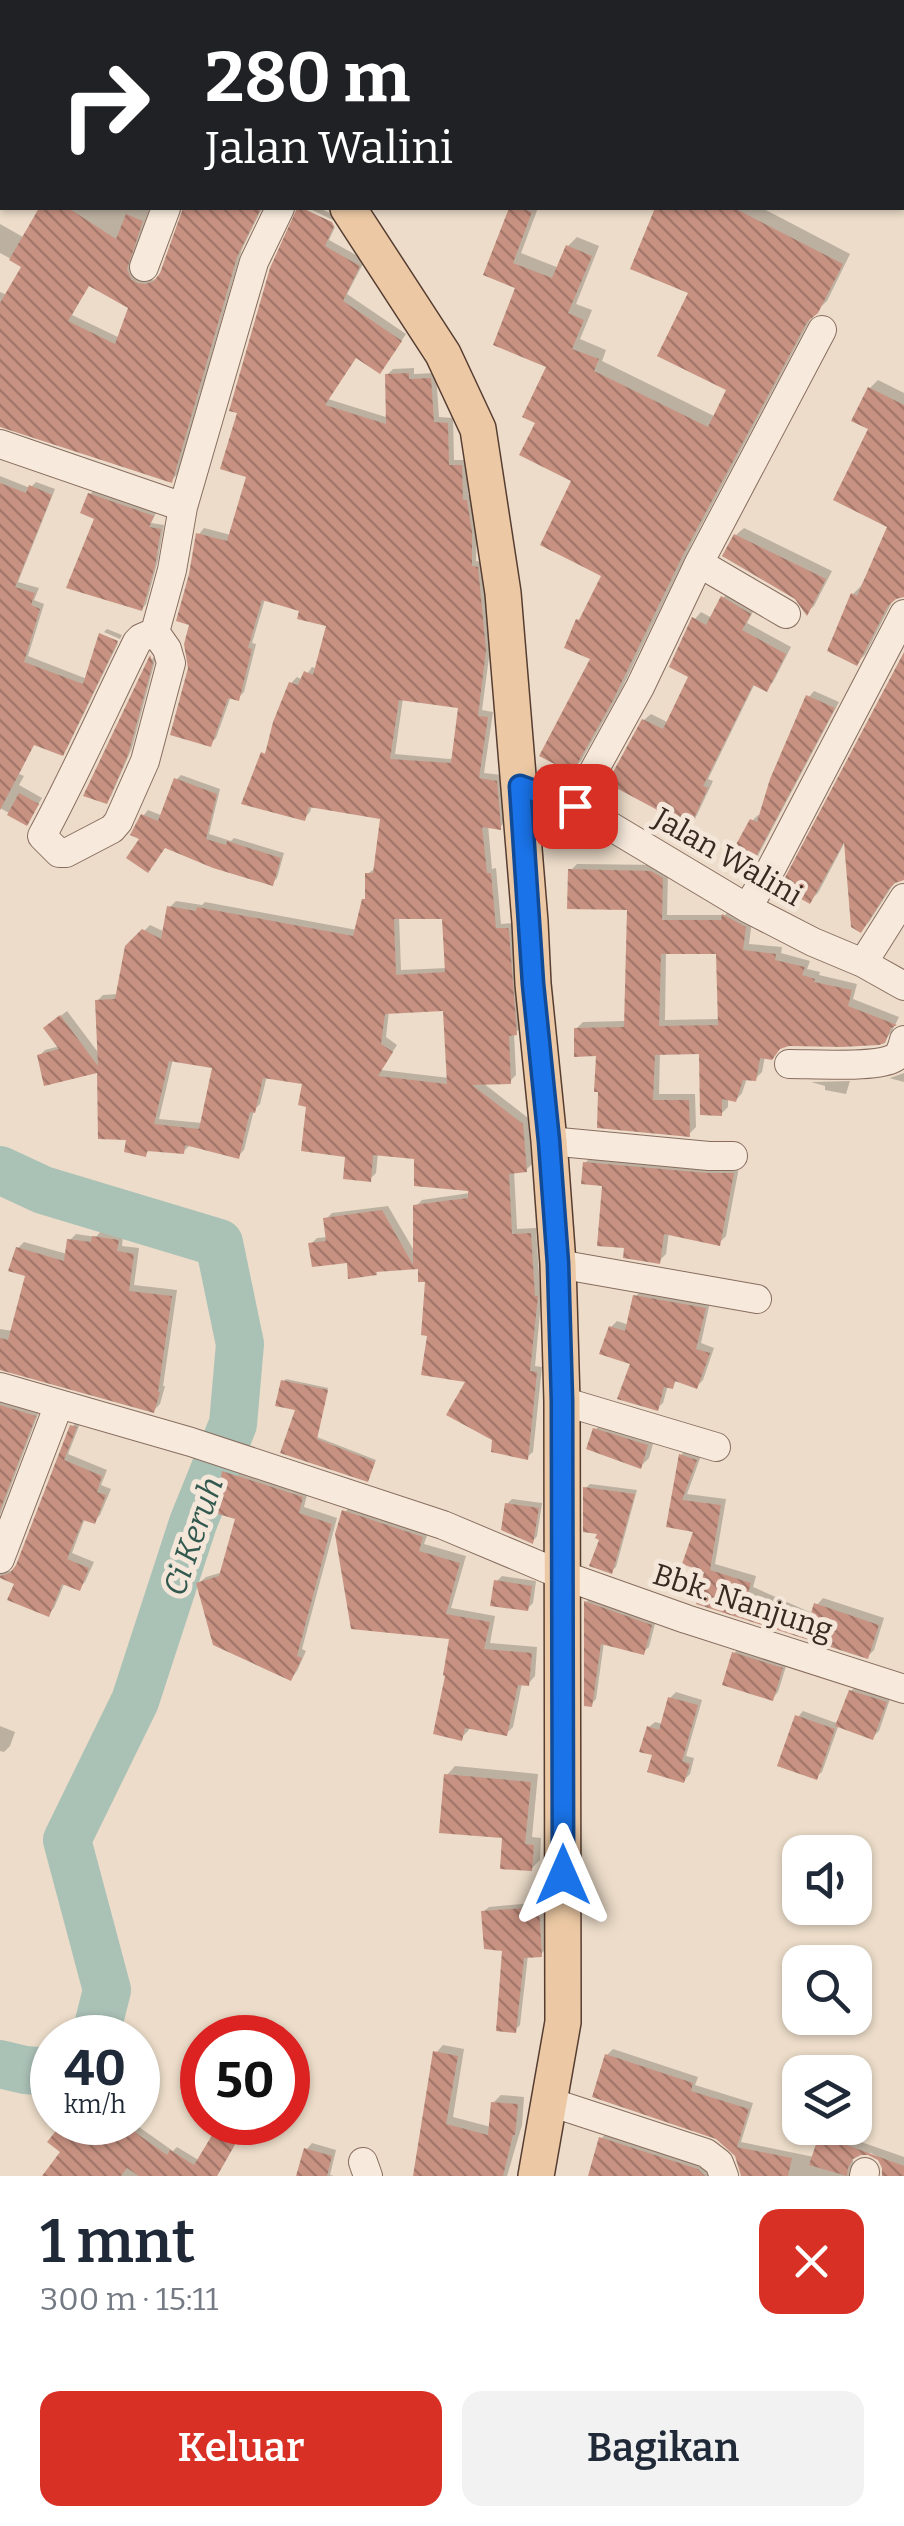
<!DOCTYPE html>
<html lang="id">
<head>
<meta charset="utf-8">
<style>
  body { margin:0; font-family:Bitter,serif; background:#f2f2f3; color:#1f2937; height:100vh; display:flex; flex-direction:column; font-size:38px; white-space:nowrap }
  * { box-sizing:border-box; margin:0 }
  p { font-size:32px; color:#747a83 }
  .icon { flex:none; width:55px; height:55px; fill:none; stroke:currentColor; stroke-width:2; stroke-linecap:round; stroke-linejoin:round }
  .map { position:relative; height:2176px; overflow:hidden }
  .sheet { display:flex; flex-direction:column; background:#fff; flex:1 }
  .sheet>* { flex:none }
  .top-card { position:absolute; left:0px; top:0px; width:905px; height:210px; box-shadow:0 2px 8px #0004; background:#202124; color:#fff; overflow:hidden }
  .controls { position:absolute; left:782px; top:1835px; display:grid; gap:20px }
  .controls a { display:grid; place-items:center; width:90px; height:90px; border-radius:20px; background:#fff; box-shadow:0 2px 8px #0004; font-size:50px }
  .speed { position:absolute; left:30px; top:2015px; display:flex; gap:20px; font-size:50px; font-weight:700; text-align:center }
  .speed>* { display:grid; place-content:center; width:130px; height:130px; border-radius:50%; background:#fff; box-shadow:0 2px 8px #0004; line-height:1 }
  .speed small { font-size:25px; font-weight:400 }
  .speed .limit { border:15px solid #d22; background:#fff; color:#111 }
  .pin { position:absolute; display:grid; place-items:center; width:85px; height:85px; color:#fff; margin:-42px; border-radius:20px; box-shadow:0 5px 15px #0006 }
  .me { position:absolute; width:110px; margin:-55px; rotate:0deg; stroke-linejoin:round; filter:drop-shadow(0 0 8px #0008) }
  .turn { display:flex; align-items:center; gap:35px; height:210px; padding:0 40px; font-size:45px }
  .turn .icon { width:130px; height:130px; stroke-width:2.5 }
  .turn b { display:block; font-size:70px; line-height:85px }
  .round { display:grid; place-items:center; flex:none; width:105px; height:105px; border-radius:20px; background:#f2f2f3 }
  .headline { display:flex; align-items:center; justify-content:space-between; height:170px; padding:0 40px }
  h1 { font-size:60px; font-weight:600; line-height:75px }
  .button { display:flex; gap:20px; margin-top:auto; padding:20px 40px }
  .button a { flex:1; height:115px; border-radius:20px; background:#d93025; color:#fff; font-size:40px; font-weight:600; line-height:115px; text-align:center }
  .button a+a { background:#f2f2f3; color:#1f2937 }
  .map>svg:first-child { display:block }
  .shadow { fill:#0003; fill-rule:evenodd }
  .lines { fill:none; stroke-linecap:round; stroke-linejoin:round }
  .river { stroke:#aac1b6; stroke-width:48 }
  .building { fill:url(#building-back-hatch); fill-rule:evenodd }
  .minor-casing { stroke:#886d5f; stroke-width:30 }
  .major-casing { stroke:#563d32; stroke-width:38 }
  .minor { stroke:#f7eadc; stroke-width:28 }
  .major { stroke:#ecc9a4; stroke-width:35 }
  .route-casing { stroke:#114b97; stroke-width:25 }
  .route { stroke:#1a73e8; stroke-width:18 }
  .labels { text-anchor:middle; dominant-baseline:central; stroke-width:10; stroke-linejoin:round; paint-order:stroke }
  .street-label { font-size:30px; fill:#392921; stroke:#f4e7d9 }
  .water-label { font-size:32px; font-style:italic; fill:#32584f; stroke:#f4e7d9 }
</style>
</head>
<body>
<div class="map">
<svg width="904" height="2176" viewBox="0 0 904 2176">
  <defs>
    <pattern id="building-back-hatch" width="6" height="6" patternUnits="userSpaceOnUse" patternTransform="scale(2.5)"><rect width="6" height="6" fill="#c89282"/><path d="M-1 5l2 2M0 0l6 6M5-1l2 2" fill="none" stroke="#a3776a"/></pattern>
  </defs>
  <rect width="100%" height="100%" fill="#ecdcc9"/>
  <path class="shadow" d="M136,0H165L166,2H135Z
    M250,0H319L321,2H253Z
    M421,0H601L603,2H422Z
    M42,208H150L131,262L135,272L145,279L153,280L161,277L186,208H262L242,249L177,475L170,481L0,424V292L7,295L24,266L0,253V224L23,237ZM90,283L131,307L120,338L72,315Z
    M299,208L335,227L329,240L365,260L347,294L406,334L385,365L357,356L328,399L389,418L387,375L393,369L414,368V374L436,373L439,417L453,418L454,460H467L468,495H473L477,525L476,561L483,562L491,642L482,710L493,712L484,773L502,775L506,821L500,827L488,825L492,869L496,868L501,924L514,923L522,1027L514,1033L516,1075L510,1081L482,1082L528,1118L532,1164L526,1170L514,1171L517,1229L536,1228L540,1291H542L535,1366L542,1367L533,1452L527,1457L495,1439L469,1380L430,1334L427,1280L420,1266L380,1269L376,1273L311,1244L317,1238L328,1237L326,1219L332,1213L388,1206L416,1254V1206L422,1200L470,1193V1189L416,1156L378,1153L376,1173L370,1179L309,1104L304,1082L267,1076L260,1104L254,1110L244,1150L238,1156L189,1146L183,1152L151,1148L145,1155L130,1138L100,1070L39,1056L45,1050L60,1046L53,1022L67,1011L100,1055L97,1001L103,995L118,994L128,947L150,925L165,932L170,907L176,901L202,905L205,902L357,930L368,897L367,874L376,868L382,817L312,805L310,812L304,818L264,754L269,748L291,683L297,677L303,680L312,667L317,669L330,624L302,610L265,599L252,643L256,644L244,692L238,698L231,696L216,738L210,744L191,667L199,534L204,528L231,535L249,475ZM403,698L461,706L454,758L449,759L395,754ZM445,916L447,968L401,970L399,917ZM446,1008L449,1078L381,1070L397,1045L386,1037L389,1011ZM173,1059L215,1066L202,1123L159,1119Z
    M308,208H319L338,217L337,222Z
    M512,208H538L521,253L559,268L568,246L577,237L599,246L576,304L592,310L580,339L606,350L602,361L716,417L730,389L691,291L634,267L658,208H762L850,254L827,301L813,314L692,543L621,690L581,761L572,770L593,658L578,621L584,615L604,575L574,480L538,422L550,365L518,286L486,273Z
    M878,380L904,393V594L895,596L865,655L856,663L853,594L861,586L891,525L872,428L870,388Z
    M0,476L30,488L36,482L55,489L18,582L39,588L34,600L44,604L28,656L87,679L101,636L118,643L67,748L62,753L35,742L19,774L24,776L19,785L42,798L27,823L0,808Z
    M95,490L157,511L151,523L164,525L158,560L146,604L142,609L98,517L90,494Z
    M744,528L832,571L814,606L807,612L797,597L736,535Z
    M730,591L756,606L747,623L791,647L773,682L766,689L755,683L708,779L713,781L694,821L687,828L644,720L651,714L669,723L692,676L695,619L701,612L712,618L723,598Z
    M107,629L122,635L120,639L104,632Z
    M155,654L156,657L132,748L111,796L106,801L86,794Z
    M904,657V878L896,880L869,922L861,930L846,840L818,893L809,901Z
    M814,691L839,702L754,863L748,869L752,821L758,815L761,816L809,697Z
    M181,775L220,789L209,834L231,841L234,838L284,853L277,878L272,883L143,838V816L148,810L163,816L176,780Z
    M577,864L659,865L668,871L667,915H725L731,909L752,920L749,944L782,947L781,953L810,961L807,969L820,972L819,975L857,984L853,999L899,1017L891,1033L883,1041L789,1044L765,1056L762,1072L755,1079L747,1078L742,1093L736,1100L728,1098V1107L721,1114L701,1052H660L659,1094H695L696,1127L689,1134L598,1054L576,1029L583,1022L626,1021L629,908L571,870ZM666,951H719L720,1019L665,1020Z
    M904,1073V1082L889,1078H890Z
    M850,1081L846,1094L825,1090V1086L811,1082Z
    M592,1156L739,1167L726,1236L719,1243L669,1232L666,1254L659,1261L605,1183L585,1163Z
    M101,1231L123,1235L122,1246L139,1248L134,1285L177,1290L163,1386H165L160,1404L154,1410L0,1368V1329L13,1331L28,1274L18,1248L24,1242L67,1254L70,1240L76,1234L96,1237Z
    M642,1290L710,1302L701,1343L714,1348L703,1380L697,1386L678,1379L672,1386L668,1385L663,1403L657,1408L633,1362L611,1327L617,1321L629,1325L636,1296Z
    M286,1379L328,1388L317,1437L376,1460L369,1477L283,1451L298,1408L283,1382Z
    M0,1396L40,1409L0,1515Z
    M78,1420L81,1421L68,1454L107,1470L101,1485L111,1489L100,1515L94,1521L85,1518L72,1553L94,1562L85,1582L79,1588L65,1582L54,1608L48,1614L17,1583L0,1576V1570L10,1571L17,1568L72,1427Z
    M604,1421L655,1437L649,1458L641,1466L595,1430Z
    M687,1449L702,1453L687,1494L726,1499L715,1564L756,1576L753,1587L814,1614L817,1605L823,1598L884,1618L874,1650L868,1656L699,1602L707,1570L696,1530L668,1525L681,1455Z
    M231,1465L308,1491L304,1507L337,1518L302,1649L306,1651L297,1671L291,1678L199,1583L206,1577L223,1572L239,1518L217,1487L222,1482L224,1472Z
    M590,1484L637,1490L616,1567L611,1571L586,1488Z
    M512,1499L542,1503L537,1536L533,1541L507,1504Z
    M352,1505L429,1530L424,1544L466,1556L451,1608L495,1616L490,1643L537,1647L535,1676L528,1684L522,1683L513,1727L506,1734L470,1726L468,1731L461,1738L452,1637L345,1512Z
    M502,1576L536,1581L533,1603L527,1609L496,1582Z
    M591,1597L656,1620L649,1647L643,1652L604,1642L596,1699L591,1704L586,1602Z
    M740,1648L787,1663L778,1692L773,1698L734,1653Z
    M857,1685L891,1696L879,1731L873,1737L839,1724L822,1772L816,1777L798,1717L803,1711L839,1724L851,1691Z
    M676,1692L702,1700L686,1756L694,1758L690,1774L684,1780L655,1754L649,1727L655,1722L663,1724L670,1698Z
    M0,1726L15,1732L10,1746L4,1752L0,1751Z
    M455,1766L538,1774L532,1837L541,1838L540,1860L531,1869L447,1775Z
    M544,1902L546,1949L541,1954L528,1955L520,2025L515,2030L505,1949L483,1912L489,1907Z
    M443,2045L464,2049L453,2117L491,2127L493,2103L501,2095L524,2097L522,2125L507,2176H415L436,2053Z
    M613,2049L698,2077L695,2085L753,2103L741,2142L814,2157L821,2136L827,2130L904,2157V2176H883L884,2166L880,2158L871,2153H859L853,2159L854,2176H745L732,2148L607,2055Z
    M73,2122H111L120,2130L126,2122H132L173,2151L177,2147L200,2161L218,2130L237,2141L217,2176H56Z
    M224,2124L241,2134L239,2137L221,2126Z
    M607,2132L704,2164L713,2176H591L602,2138Z
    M312,2143L336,2150L330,2175L334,2176H299L307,2149Z"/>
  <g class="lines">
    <path class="river" d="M0,1170L43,1190L219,1243L240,1344L233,1424L193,1523L135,1701L67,1840L107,1990L95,2038
      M0,2064L25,2070L52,2072"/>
  </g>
  <path class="building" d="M39,208H68L116,239L126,214L143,221L127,269L131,279L137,283L146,284L154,281L160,273L183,208H261L237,257L172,483L0,427V303L21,267L9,260ZM89,286L128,308L115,344L68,321Z
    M297,208H302L332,222L334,226L325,246L360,266L343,301L402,341L380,374L356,358L325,405L386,424L385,374L409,373V379L431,378L434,422L448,423L449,465H462L463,500H467L472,532V566L478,567L486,650L478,716L488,717L479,778L497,781L501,828V830L482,827L487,873H491L496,928H508L509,931L517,1035L509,1036L511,1084L472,1085L523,1124L527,1172L509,1174L512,1234L531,1233L535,1296H538L530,1371L537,1372L528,1460L491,1452L492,1440L446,1415L465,1382L421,1375L427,1336L421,1335L425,1282H418V1269L376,1272L377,1275L348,1279L347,1263L312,1267L308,1243L326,1241L323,1218L382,1210L413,1265V1205L468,1198V1191L414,1186V1159L373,1155L371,1182L343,1179L345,1157L301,1151L306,1107L298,1105L302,1084L263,1078L255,1113L250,1112L239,1159L185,1145L184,1154L147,1151L146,1157L124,1152L126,1140L98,1139L97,1073L44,1086L37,1055L59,1049L43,1028L60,1015L98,1066L95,1000L115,999L125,946L142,929L161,939L167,906L196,911L197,907L353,936L362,899H365V873H373L380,819L309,807L305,821L241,804L261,752L265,754L273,722L289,682L298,685L304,671L313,675L326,626L297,619L299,611L262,600L248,648L252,649L239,701L228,698L211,747L170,735L188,668L184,644L189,625L176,621L189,574L196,533L227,541L246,477L220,469L237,413L229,411L270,268ZM399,700L458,708L451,763L390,759ZM394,919H442L445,972L396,975ZM443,1011L447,1084L378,1076L393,1052L381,1044L385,1014ZM169,1061L212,1068L199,1129L154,1124Z
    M509,208H520L532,212L513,263L552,278L566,245L592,256L568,313L584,320L572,349L599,359L594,371L708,427L726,390L657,356L688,293L630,269L655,208H734L843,264L818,313L807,322L683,555L612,702L572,773L539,756L590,659L564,648L576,619L579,620L601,576L540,545L571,481L519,455L535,423L522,417L546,367L493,345L515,288L483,275Z
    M868,387L904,405V597L896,599L888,606L857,666L827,651L851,593L857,596L887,527L833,500L868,429L851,421Z
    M0,483L26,493L29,485L52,495L15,587L35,593L31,605L40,609L24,662L83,684L99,633L118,641L63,756L34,745L0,810Z
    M88,493L154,516L149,527L161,529L155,566L142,611L66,588L94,519L80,513Z
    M734,534L826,579L807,616L795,599L722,556Z
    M721,596L751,614L742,630L786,654L767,692L753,685L703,786L708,788L688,831L661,818L663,813L607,783L642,719L663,729L688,677L669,667L692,617L706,625Z
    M904,652V880L895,883L889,889L861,933L851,927L844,842L810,904L780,887Z
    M150,655L153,663L128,755L107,804L83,796Z
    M806,695L835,708L748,872L727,861L750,819L757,822L770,779Z
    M174,778L217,794L206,839L226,845L227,841L281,858L273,886L213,868L165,848L148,873L126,858L139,839L130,835L141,814L158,821Z
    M19,793L39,804L27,826L7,815Z
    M568,869L651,871L663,878L662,920H721L722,914L746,927L743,950L776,954L775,960L805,967L802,975L815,979L814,982L852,990L848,1006L897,1025L891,1028L885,1043L879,1045L842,1047L789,1046L780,1049L772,1060L760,1058L756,1081L743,1080L736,1102L722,1099V1116L700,1115L699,1054L655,1055L653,1100H689L690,1137L597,1128L598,1092H594L596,1056L574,1057V1028L624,1027L627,910L567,909ZM661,954H716L718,1025L659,1026Z
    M583,1162L707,1173H734L720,1246L664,1234L660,1264L623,1258L624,1248L597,1246L602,1186L581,1184Z
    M92,1236L119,1240L117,1251L134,1254L129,1291L172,1296L158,1392H160L154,1413L0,1370V1338L8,1340L25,1276L8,1271L16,1247L64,1261L67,1239L91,1242Z
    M633,1295L706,1308L696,1349L710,1353L697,1389L675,1381L673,1389L664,1387L658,1411L617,1399L630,1364L599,1354L609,1326L625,1331Z
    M281,1380L328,1390L317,1439L375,1462L368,1482L280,1453L295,1410L275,1406Z
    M0,1405L36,1416L0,1510Z
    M70,1425L77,1427L64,1460L102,1476L97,1492L106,1495L95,1524L83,1520L67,1559L89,1568L80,1591L62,1584L49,1617L7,1600L14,1584L0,1578V1576L10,1573L16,1565Z
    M593,1428L648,1445L641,1469L586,1449Z
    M679,1454L697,1460L682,1500L721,1505L710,1570L751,1583L748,1594L809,1620L814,1603L879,1625L868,1659L696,1604L704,1572L682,1564L693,1532L666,1527Z
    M222,1471L303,1497L299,1513L332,1524L297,1656L302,1658L291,1681L213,1645L196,1583L219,1576L235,1519L208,1511L215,1486L219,1487Z
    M583,1487L635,1494L612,1574L589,1566L599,1540L595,1538L597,1534L583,1532Z
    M505,1503L539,1508L533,1544L501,1530Z
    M342,1510L423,1537L419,1551L460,1563L446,1614L490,1622L484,1649L532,1653L529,1686L518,1685L507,1736L465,1728L462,1741L433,1734L445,1676L443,1675L449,1639L351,1629L335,1534Z
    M494,1580L532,1586L528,1611L490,1606Z
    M584,1601L652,1625L644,1655L601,1644L592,1707L584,1706Z
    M732,1652L783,1668L773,1701L722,1685Z
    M849,1690L887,1702L873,1740L835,1726Z
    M668,1697L698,1705L682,1761L690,1764L684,1783L647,1772L652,1755L639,1752L647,1726L659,1730Z
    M795,1715L835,1729L817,1780L777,1766Z
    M444,1774L531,1782L525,1844L534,1845L532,1871L500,1869L502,1838L439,1833Z
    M539,1907L542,1957L524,1958L516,2033L496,2031L502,1951L484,1949L481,1911Z
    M433,2051L458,2056L446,2124L488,2135L491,2102L518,2104L515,2135H513L503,2176H413Z
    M605,2054L693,2083L691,2091L749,2109L737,2147L792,2158L788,2176H741L735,2156L716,2139L592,2097Z
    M63,2122H101L114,2134L122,2123L167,2155L170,2150L194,2165L217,2127L238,2139L217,2176H139L127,2168L121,2176H42L60,2152L47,2142Z
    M819,2135L904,2166V2176H882V2168L878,2160L868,2155H861L853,2159L848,2168L847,2176L809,2165Z
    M599,2137L698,2169L705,2176H588Z
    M304,2148L332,2156L327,2176H296Z"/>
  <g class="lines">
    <defs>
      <path id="minor" d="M612,0L618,2
        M177,2L179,0
        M402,2L403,0
        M144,267L166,208
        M0,444L183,507
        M699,563L786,614
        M155,632L141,638L137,642C105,707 76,773 42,836L59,853H66L112,829L118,822L145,761L171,663L167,649L155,632L172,570L183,507L254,262L280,208
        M520,785L575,805L747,908L813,942L863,963L904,986
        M575,805L640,687L699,563L822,330
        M747,908L772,867L904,614
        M863,963L904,898
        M789,1064C813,1064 872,1068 892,1059C900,1056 902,1047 904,1040
        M549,1141L709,1156H733
        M558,1264L757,1299
        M0,1387L191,1442L443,1525L562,1575L686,1619L904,1689
        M562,1401L716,1447
        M0,1559L59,1404
        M550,2102L706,2153L719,2163L724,2176
        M363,2162L368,2176
        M864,2176L865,2172"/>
      <path id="major" d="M214,0L216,2
        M348,208L443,354L478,429L503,593L530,922L533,984L549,1141L558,1264L562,1401L563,2022L536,2176"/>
    </defs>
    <use href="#minor" class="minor-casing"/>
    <use href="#major" class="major-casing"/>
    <use href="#minor" class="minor"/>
    <use href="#major" class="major"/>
  </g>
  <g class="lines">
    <defs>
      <path id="route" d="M563,1875L562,1401L558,1264L549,1141L533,984L520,786L575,806"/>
    </defs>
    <use href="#route" class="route-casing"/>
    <use href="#route" class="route"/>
  </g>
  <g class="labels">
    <g class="street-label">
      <text transform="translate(728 857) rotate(30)">Jalan Walini</text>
      <text transform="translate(743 1602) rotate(18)">Bbk. Nanjung</text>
    </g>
    <g class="water-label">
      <text transform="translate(193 1536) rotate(-71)">Ci Keruh</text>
    </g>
  </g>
</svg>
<div class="controls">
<a><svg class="icon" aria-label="sound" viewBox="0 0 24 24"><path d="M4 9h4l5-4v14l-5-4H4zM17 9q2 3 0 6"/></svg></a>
<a><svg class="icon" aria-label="search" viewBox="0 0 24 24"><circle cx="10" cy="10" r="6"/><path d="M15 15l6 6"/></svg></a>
<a><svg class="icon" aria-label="layers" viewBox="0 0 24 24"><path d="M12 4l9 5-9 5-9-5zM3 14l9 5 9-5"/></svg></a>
</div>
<div class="speed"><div>40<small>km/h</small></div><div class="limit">50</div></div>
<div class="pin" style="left:575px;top:806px;background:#d93025"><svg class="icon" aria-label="arrive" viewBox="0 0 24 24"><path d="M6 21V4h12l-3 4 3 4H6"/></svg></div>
<svg class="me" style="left:563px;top:1875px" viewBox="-20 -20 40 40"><path d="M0-17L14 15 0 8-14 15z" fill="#1a73e8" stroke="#fff" stroke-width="4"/></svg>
<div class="top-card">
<div class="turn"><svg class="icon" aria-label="right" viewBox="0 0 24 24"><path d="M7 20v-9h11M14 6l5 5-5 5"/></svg><div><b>280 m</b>Jalan Walini</div></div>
</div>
</div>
<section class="sheet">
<div class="headline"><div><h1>1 mnt</h1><p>300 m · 15:11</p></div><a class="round" style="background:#d93025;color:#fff"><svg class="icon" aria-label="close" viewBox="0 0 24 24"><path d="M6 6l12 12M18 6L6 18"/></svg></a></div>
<div class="button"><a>Keluar</a><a>Bagikan</a></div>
</section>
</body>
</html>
